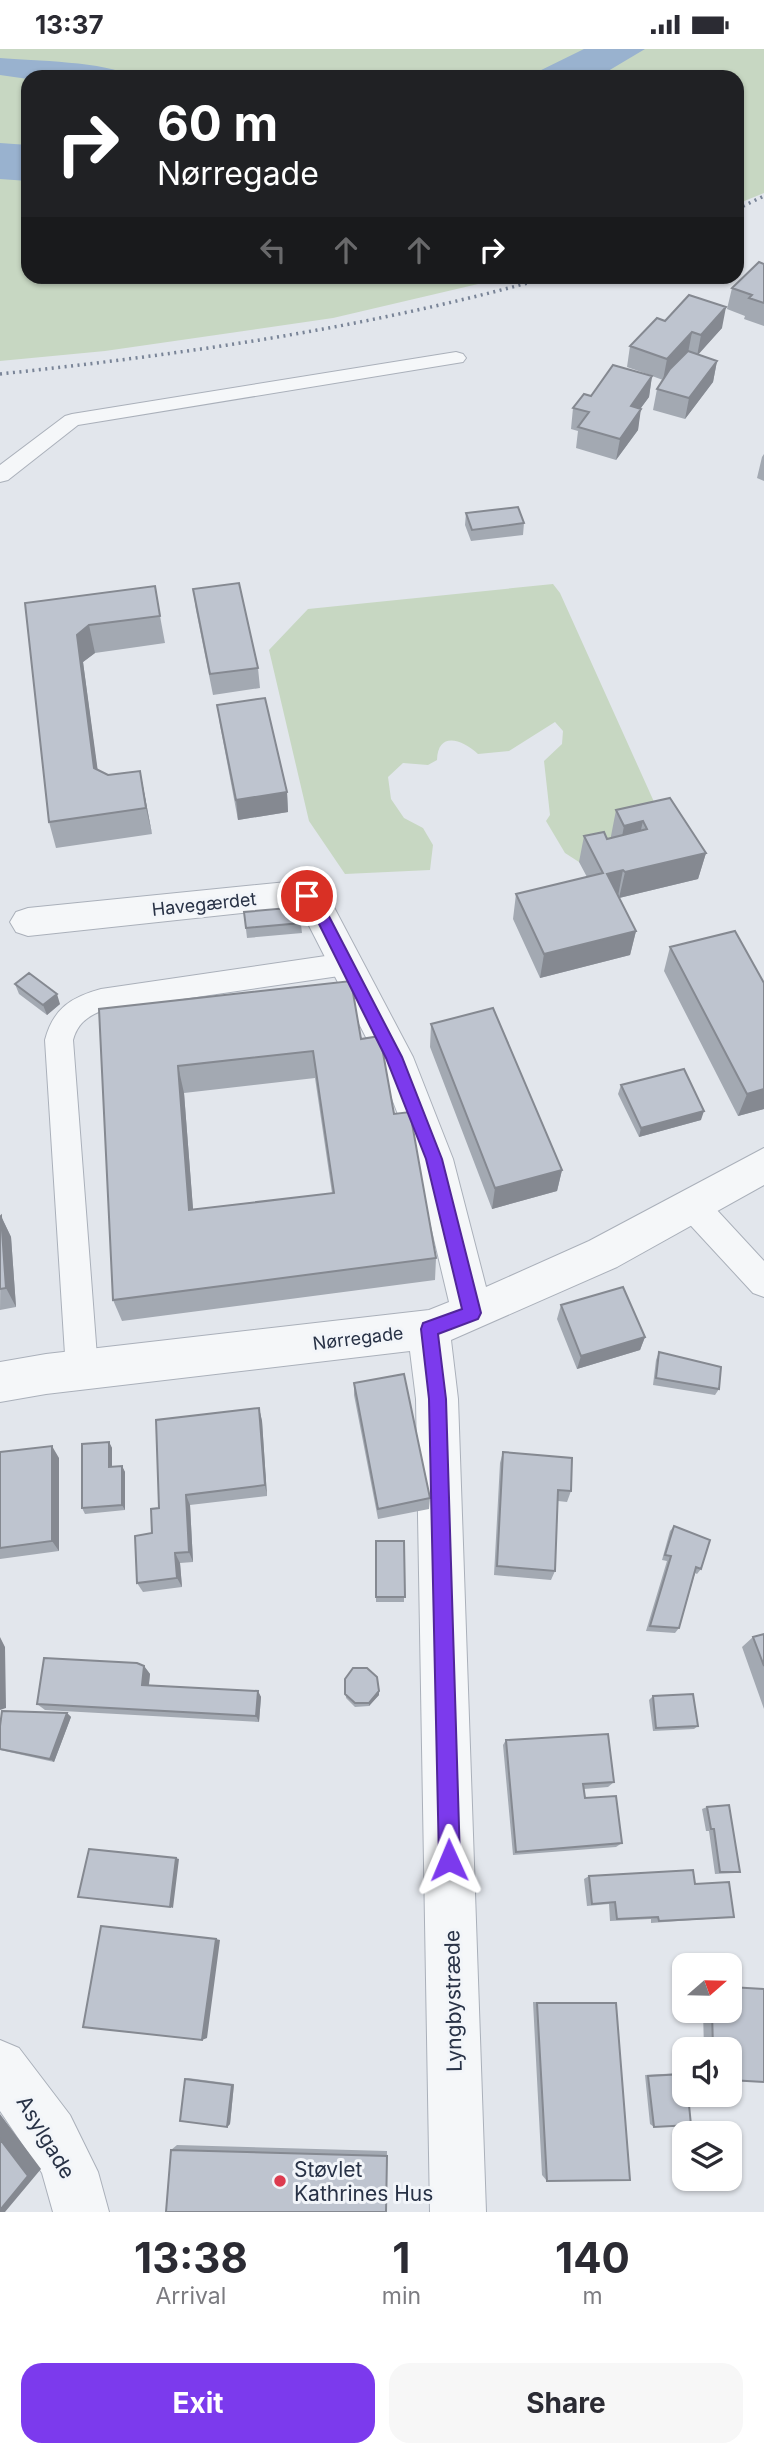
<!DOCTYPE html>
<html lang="en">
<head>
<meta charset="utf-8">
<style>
  body { margin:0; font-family:Inter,sans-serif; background:#f7f7f7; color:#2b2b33; height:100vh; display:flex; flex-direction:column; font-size:26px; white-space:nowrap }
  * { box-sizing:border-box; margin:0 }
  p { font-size:23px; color:#7c7c81 }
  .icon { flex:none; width:38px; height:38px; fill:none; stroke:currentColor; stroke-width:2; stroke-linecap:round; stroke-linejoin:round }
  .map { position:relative; height:2163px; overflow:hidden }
  .details { display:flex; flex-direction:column; background:#fff; flex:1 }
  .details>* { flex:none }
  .top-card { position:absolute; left:21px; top:21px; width:723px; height:214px; border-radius:21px; box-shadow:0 2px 5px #0004; background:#202124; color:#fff; overflow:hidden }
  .needle { width:46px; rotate:70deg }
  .tools { position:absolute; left:672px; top:1904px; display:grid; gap:14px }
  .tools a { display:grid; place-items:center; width:70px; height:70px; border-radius:14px; background:#fff; box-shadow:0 2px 5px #0004; font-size:35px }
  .pin { position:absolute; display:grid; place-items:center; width:60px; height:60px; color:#fff; margin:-30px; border:4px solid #fff; border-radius:50%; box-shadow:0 2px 7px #0007 }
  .me { position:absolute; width:77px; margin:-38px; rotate:359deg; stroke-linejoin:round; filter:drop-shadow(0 0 5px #0008) }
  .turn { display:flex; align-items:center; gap:24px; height:147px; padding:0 21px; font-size:32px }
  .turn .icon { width:91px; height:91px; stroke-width:2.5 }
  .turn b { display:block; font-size:49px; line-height:60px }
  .lanes { display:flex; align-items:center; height:66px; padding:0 21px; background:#0003; justify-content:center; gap:35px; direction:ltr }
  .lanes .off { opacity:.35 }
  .eta { display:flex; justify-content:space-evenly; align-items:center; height:119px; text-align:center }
  .eta b { font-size:42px; font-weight:700; line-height:49px }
  .primary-button { display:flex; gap:14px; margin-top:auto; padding:14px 21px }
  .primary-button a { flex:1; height:80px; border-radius:21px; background:#7c3aed; color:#fff; font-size:28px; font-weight:700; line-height:80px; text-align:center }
  .primary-button a+a { background:#f7f7f7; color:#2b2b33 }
  .status { display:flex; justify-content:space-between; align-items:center; height:49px; padding:0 35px; background:#fff; direction:ltr }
  .status svg { height:19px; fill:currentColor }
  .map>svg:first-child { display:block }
  .green { fill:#c7d7c2 }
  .water { fill:#99b2cf }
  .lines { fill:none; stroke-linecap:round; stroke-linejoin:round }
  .lane-casing { stroke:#aab0ba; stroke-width:2 }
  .street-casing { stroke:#aab0ba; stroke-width:2 }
  .lane { fill:#f5f7f9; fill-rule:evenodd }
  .street { fill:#f5f7f9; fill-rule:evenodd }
  .rail { stroke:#798497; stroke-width:3.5; stroke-dasharray:2 4.5; stroke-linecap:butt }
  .wall { fill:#a3a9b2; fill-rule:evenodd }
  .shaded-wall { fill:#858991 }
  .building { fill:#bec4cf; stroke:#858991; stroke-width:2; fill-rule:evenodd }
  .route { fill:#7c3aed; stroke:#51269a; stroke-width:2 }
  .poi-dot { fill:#dd3b4f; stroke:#f2f5f9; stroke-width:2.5 }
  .labels { text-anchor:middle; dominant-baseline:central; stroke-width:6; stroke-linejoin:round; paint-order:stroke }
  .street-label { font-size:18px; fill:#283246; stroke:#f2f5f9 }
  .near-street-label { font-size:21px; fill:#283246; stroke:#f2f5f9 }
  .near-poi-label { font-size:21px; fill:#283246; stroke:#f2f5f9; text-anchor:start }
</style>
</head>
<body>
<div class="status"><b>13:37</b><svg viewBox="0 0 49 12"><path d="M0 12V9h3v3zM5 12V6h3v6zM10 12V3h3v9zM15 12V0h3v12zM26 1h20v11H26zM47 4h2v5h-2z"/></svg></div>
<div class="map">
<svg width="764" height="2163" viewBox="0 0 764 2163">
  <rect width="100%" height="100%" fill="#e2e6ec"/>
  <path class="green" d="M0,0H764V144L737,155V28H28V228H508L333,269L105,302L0,312Z
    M553,535L560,544L664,775L619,803L579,813L565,804L546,772L550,766L544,712L562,695L563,682L555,673L509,702L478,705C463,691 438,681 437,711L428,716L403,714L388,728L391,750L404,769L423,779L433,796L430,821L345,825L309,772L269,601L308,560Z"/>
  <path class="water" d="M584,0H645L598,28H527Z
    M0,9C33,12 106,12 133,28L28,30L0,26Z
    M0,94L28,96V132L0,130Z"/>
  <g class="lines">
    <defs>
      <path id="lane" d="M456,303L463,305L466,309L463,313L78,376L8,431L0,433V416L65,367L72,365Z
        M346,904L356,907L360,915L356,923L346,926L101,962C86,968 77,976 73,991L98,1321L94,1332L82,1337L70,1332L66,1321L45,991C53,960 71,948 101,940Z
        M692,1142L703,1146L764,1212V1248L753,1244L681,1166L677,1156L681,1146Z"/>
      <path id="street" d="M297,832L319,838L327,845L413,1008L453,1110L486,1238L589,1192L764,1099V1136L617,1218L451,1291L458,1350L486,2163H430L416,1350L410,1302L46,1345L0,1353V1313L46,1305L429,1261L449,1253L415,1110L376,1008L302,863L297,858L28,887L16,883L10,873L16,863L28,859Z
        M0,1991L19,1999L70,2066L98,2123L109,2163H53L42,2124L0,2062Z"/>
    </defs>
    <use href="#lane" class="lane-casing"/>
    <use href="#street" class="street-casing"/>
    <use href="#lane" class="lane"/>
    <use href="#street" class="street"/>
    <path class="rail" d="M737,160L764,147
      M0,325C186,305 369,279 549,228"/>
  </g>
  <path class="wall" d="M764,215V277L744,270L745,267L727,260L732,239Z
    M665,272L722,279L698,305L717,312L713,333L685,370L653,361L657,340L663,331L652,327L649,348L640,360L638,381L616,411L576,399L578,382L571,380L573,359L591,347L650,326L627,318L630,297Z
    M764,405V432L757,429L762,408Z
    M466,464L524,474L523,486L471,492L465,476Z
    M193,540L258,619L260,639L213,646L196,561Z
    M25,554L160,567L165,594L95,604L83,613L97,720L108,726L140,722L152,785L56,799L49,773Z
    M217,656L287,743L288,763L238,771L220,676Z
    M670,749L706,804L698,830L619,849L636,882L630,906L540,929L513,870L516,845L587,828L579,813L584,787L607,790L611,789V787L616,761Z
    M299,858L302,884L247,889L244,863Z
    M670,898L764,934V1060L738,1067L664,922Z
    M15,935L60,955L47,966L19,945Z
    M99,960L361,990L394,1065L436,1209L435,1231L122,1272L113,1251ZM315,1029L332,1144L193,1161L184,1044Z
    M431,975L562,1121L557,1142L492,1160L430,998Z
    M621,1036L701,1071L639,1088L618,1045Z
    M1,1167L11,1188L16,1258L0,1261Z
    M561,1256L645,1288L640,1301L577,1320L557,1270Z
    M659,1303L719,1340L715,1346L653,1336L656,1311Z
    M354,1334L430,1449L429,1460L378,1470L354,1346Z
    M259,1359L262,1372L267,1447L190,1456L193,1513L180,1514L182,1538L143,1543L137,1534L159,1459Z
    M109,1393L112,1399V1417H122L125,1423V1461L85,1465L82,1459Z
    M0,1403L59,1409V1502L0,1510Z
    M503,1403L571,1442L567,1453L558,1452L555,1522L551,1531L494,1526L500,1414Z
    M674,1477L701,1520L697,1525L695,1524L679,1579L675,1584L646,1582L667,1512L662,1511L670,1482Z
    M376,1492H404V1553H376Z
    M764,1585V1660L742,1598L753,1588Z
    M144,1617L150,1625L149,1636L258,1642L261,1648L259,1673L45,1661L37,1655Z
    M345,1630L379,1646L369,1657L355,1658L346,1649Z
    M653,1647L698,1677L694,1680L653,1682L649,1651Z
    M67,1664L71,1668L54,1713L0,1701V1677Z
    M506,1691L614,1733L608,1738L584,1740L585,1749L622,1794L616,1798L513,1806L503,1696Z
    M707,1758L740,1823L735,1824L715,1825L709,1782H706L702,1760Z
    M589,1827L695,1835L734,1868L651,1874V1870L610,1872L609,1855L587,1857L584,1830Z
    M533,1953L616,1954L547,2132L542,2126Z
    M703,1962H730V2000H704Z
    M681,2024L684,2025L654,2078L650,2075L645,2026Z
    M188,2029L234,2035L230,2075L227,2078L185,2030Z
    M177,2096L387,2102L386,2163L171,2101Z"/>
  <path class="shaded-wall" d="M726,258L722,279L697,307L701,286Z
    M692,283L688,304L663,331L667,310Z
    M717,312L713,333L685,370L689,349Z
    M652,327L649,348L627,378L631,357Z
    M641,360L638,381L616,411L620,390Z
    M89,576L95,604L83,613L101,745L94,719L77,586Z
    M140,722L145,748L152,785L146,759Z
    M287,743L288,763L238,771L236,751Z
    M643,772L637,798L619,803L624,777Z
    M706,804L698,830L619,849L625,823Z
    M623,821L618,847L607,825Z
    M636,882L630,906L540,929L544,905Z
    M57,945L60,955L47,966L43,956Z
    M178,1017L184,1044L195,1185L189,1161Z
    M764,1040V1060L738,1067L747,1045Z
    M704,1062L701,1071L639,1088L641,1079Z
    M562,1121L557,1142L492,1160L495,1139Z
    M1,1167L11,1188L16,1258L6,1239Z
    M645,1288L640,1301L577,1320L581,1307Z
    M259,1359L262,1372L267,1447L265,1436Z
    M109,1393L112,1399V1424L109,1418Z
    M52,1397L59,1409V1502L52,1492Z
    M122,1417L125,1423V1461L122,1456Z
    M186,1446L190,1456L193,1513L189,1503Z
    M175,1504L180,1514L182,1538L177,1529Z
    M0,1588L5,1598L6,1659L0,1661Z
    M144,1617L150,1625L148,1642L142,1636Z
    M258,1642L261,1648L259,1673L256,1667Z
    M379,1642V1646L369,1657V1654Z
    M67,1664L71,1668L54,1713L50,1710Z
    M176,1809L179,1810L173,1859L170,1858Z
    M216,1890L220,1891L207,1989L202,1991Z
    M234,2035L230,2075L227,2078L232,2036Z
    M0,2065L41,2120L5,2163H0Z"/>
  <path class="building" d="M759,213L764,215V254L749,249L752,246L732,239Z
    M689,246L726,258L701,286L692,283L667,310L630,297L657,269L665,272Z
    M688,302L717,312L689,349L657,340L670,320Z
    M613,316L652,327L631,357L641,360L620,390L578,378L589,363L573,359L584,345L591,347Z
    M518,458L524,474L472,481L466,464Z
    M239,534L258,619L210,625L193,540Z
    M155,537L160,567L89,576L77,586L94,719L108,726L140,722L146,759L49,773L25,554Z
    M265,649L287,743L236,751L217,656Z
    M670,749L706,804L625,823L623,821L607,825L636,882L544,905L516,845L603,824L584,787L604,783L607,790L647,780L643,772L624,777L616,761Z
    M299,858L301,874L246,879L244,863Z
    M735,882L764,934V1040L747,1045L670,898Z
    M29,924L57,945L43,956L15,935Z
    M351,932L361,990L380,987L394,1065L410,1063L436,1209L113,1251L99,960ZM313,1002L334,1144L189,1161L178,1017Z
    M493,959L562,1121L495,1139L431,975Z
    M684,1020L704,1062L641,1079L621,1036Z
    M1,1167L6,1239L0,1240V1168Z
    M623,1238L645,1288L581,1307L561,1256Z
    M659,1303L721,1318L719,1340L656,1329Z
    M404,1325L430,1449L378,1460L354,1334Z
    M259,1359L265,1436L186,1446L189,1503L175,1504L177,1529L137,1534L135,1487L152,1484L151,1460L159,1459L156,1371Z
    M109,1393V1418L122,1417V1456L82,1459V1395Z
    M52,1397V1492L0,1499V1403Z
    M503,1403L572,1409L571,1442L558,1441L555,1522L497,1517Z
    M674,1477L710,1491L701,1520L696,1518L679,1579L650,1577L671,1507L665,1506Z
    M376,1492H404L405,1548H376Z
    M764,1585V1617L753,1588Z
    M44,1609L137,1614L144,1617L142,1636L258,1642L256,1667L37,1655Z
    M353,1619H367L377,1628L379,1642L369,1654H355L345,1645V1630Z
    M693,1645L698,1677L656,1679L653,1647Z
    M2,1662L67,1664L50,1710L0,1700V1677Z
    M608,1685L614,1733L583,1735L585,1749L616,1747L622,1794L516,1803L506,1691Z
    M729,1756L740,1823H720L714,1780H711L707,1758Z
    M89,1800L176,1809L170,1858L78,1848Z
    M693,1821L695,1835L729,1833L734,1868L659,1872L658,1868L617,1870L615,1853L592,1855L589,1827Z
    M101,1877L216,1890L202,1991L83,1978Z
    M730,1938L764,1940V2033L730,2031V2000H713L712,1962H730Z
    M537,1954H616L630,2131L547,2132Z
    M684,2025V2046H688L691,2076L654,2078L648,2027Z
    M185,2030L232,2036L227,2078L180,2072Z
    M0,2090L28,2127L0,2161Z
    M171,2101L387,2107L386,2163H166Z"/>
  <path class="route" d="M307,842L320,850L402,1008L442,1110L481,1264L478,1270L438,1285L446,1350L460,1811L457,1818L449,1821L442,1818L439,1811L429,1350L421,1280L423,1274L462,1260L426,1110L386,1009L310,857L300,847Z"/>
  <circle class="poi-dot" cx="280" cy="2132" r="7"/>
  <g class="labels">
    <g class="street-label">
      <text transform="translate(204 855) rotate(-6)">Havegærdet</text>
      <text transform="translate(358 1289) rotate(-7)">Nørregade</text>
    </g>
    <g class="near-street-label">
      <text transform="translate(453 1952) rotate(-91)">Lyngbystræde</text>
      <text transform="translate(46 2088) rotate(59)">Asylgade</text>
    </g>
    <g class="near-poi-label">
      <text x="294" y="2120">Støvlet<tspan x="294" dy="24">Kathrines Hus</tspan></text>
    </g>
  </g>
</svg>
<div class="tools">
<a><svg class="needle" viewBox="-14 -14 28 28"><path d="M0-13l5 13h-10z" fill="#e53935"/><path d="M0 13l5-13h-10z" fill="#7c7c81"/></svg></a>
<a><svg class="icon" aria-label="sound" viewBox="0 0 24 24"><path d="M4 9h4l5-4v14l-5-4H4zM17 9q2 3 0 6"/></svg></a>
<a><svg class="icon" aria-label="layers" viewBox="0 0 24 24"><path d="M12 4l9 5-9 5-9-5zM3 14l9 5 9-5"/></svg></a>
</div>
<div class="pin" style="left:307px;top:847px;background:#d93025"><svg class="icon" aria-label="arrive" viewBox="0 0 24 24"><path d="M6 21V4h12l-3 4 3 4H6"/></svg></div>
<svg class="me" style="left:449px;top:1811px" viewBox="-20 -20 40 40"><path d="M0-17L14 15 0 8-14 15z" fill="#7c3aed" stroke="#fff" stroke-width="4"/></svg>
<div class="top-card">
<div class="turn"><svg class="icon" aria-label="right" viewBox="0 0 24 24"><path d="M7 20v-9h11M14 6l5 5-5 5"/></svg><div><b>60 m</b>Nørregade</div></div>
<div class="lanes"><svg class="icon off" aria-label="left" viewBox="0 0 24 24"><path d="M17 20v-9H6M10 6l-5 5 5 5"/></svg><svg class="icon off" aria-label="ahead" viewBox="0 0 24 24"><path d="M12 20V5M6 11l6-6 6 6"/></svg><svg class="icon off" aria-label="ahead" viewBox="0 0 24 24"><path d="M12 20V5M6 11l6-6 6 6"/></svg><svg class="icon" aria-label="right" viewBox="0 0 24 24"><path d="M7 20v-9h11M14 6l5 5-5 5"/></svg></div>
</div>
</div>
<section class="details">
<div class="eta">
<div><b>13:38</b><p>Arrival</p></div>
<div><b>1</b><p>min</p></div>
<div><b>140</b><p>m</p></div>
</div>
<div class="primary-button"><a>Exit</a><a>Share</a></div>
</section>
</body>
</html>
